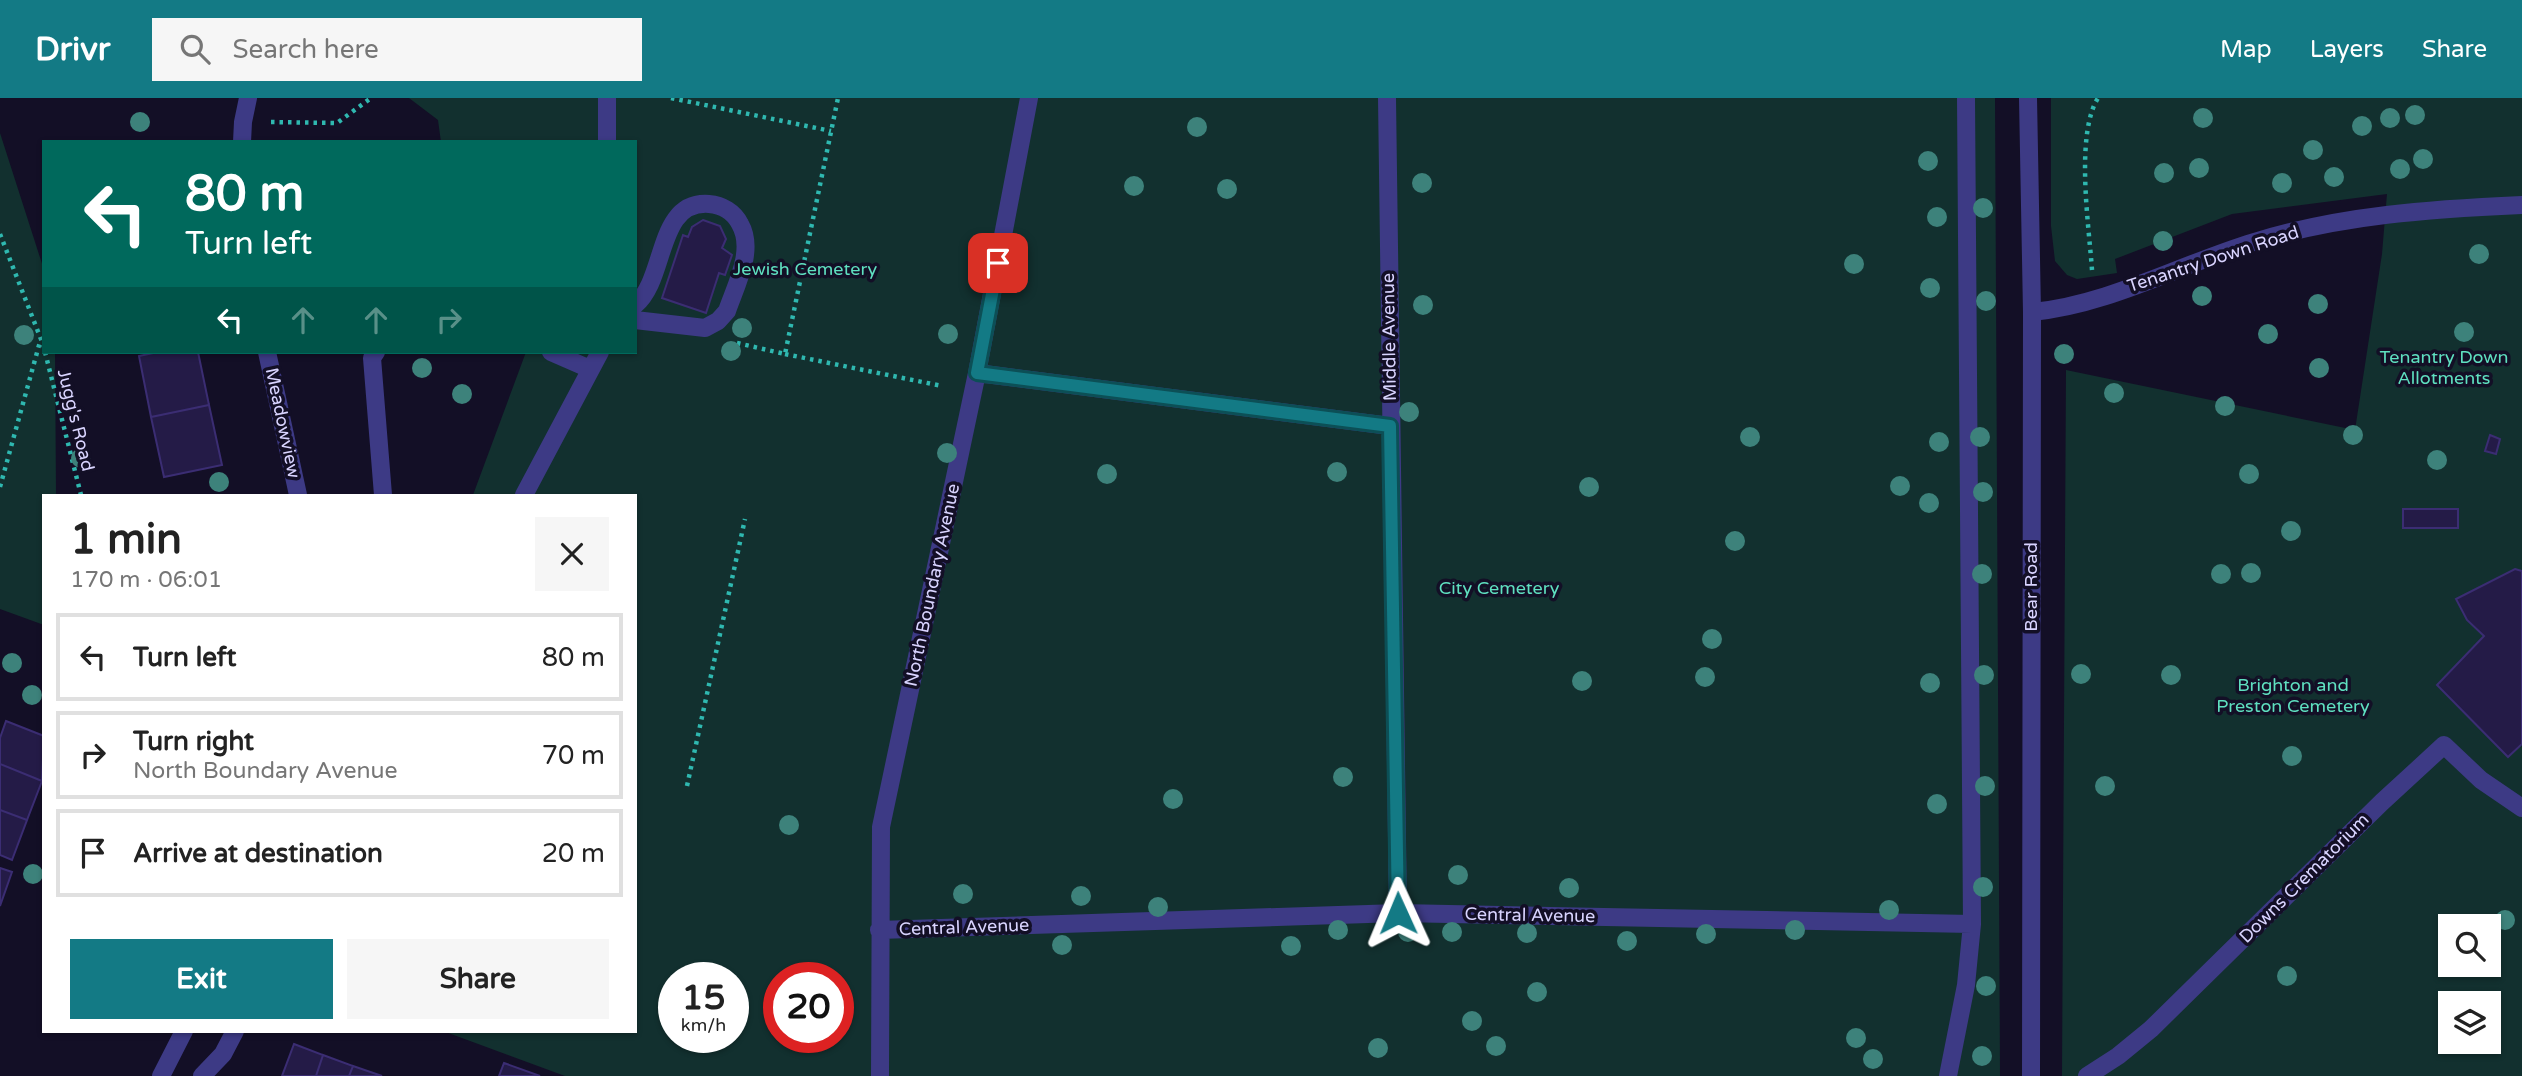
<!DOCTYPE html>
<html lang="en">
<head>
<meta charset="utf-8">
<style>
  body { margin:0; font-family:"Varela Round",sans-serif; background:#f6f6f6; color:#222; height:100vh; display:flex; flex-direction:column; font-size:26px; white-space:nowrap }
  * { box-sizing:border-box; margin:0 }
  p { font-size:23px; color:#767676 }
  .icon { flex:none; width:38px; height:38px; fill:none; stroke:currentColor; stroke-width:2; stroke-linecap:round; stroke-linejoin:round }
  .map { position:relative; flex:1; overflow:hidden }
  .panel { position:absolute; left:42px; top:396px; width:595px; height:539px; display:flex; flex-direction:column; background:#fff; border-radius:0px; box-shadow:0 2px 5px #0004 }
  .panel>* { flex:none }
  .banner { position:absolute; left:42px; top:42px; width:595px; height:214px; border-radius:0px; box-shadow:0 2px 5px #0004; background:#00695c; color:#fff; overflow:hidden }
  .buttons { position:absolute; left:2438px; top:816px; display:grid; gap:14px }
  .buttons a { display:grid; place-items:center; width:63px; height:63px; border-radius:0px; background:#fff; box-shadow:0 2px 5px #0004; font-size:35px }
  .speed { position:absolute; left:658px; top:864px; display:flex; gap:14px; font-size:35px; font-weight:700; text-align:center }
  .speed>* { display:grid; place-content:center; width:91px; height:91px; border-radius:50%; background:#fff; box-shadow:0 2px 5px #0004; line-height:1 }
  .speed small { font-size:18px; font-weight:400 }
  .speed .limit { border:10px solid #d22; background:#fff; color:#111 }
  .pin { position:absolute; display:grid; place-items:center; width:60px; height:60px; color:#fff; margin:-30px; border-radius:14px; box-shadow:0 4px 10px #0006 }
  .me { position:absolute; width:77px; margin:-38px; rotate:359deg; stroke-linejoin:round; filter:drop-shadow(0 0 5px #0008) }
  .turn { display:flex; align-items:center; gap:24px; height:147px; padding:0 28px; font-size:32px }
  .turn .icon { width:91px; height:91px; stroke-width:2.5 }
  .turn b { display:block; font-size:49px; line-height:60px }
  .lanes { display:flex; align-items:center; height:66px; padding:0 28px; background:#0003; justify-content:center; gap:35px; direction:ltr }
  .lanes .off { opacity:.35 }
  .round { display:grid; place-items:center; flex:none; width:74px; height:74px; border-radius:0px; background:#f6f6f6 }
  .summary { display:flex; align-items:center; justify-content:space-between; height:119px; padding:0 28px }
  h1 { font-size:42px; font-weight:700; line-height:52px }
  .button { display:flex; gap:14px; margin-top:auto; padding:14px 28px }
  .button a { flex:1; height:80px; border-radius:0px; background:#137a85; color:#fff; font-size:28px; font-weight:700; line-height:80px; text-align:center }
  .button a+a { background:#f6f6f6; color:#222 }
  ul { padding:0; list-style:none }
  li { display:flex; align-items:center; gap:21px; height:88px; margin:0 14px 10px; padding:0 14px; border:4px solid #e0e0e0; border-radius:0px }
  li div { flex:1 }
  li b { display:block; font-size:26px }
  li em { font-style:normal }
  header { display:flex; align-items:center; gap:42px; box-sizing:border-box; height:98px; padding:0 35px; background:#137a85; color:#fff }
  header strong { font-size:33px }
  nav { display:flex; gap:38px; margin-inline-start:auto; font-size:24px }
  .search { width:490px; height:63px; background:#f6f6f6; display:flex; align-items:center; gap:18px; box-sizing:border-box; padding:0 24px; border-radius:0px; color:#767676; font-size:26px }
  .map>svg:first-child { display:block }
  .green { fill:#12302f; fill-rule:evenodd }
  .building { fill:#241b47; stroke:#3b2d73; stroke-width:2 }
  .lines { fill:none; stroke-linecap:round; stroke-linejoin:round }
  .path { stroke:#2fb8b0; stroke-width:4.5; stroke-dasharray:3.5 5; stroke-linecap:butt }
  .service { stroke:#3d3a85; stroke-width:18 }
  .minor { stroke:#3d3a85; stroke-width:18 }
  .tertiary { stroke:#3d3a85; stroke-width:18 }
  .tree { fill:#3d827b }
  .route-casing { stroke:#0c4f56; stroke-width:18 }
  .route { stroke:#137a85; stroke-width:12 }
  .labels { text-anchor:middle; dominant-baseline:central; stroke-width:7; stroke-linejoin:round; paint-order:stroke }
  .street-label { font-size:18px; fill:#d9d4ff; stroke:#130f26 }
  .park-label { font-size:18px; fill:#5fe0c0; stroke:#130f26 }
</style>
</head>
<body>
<header>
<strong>Drivr</strong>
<div class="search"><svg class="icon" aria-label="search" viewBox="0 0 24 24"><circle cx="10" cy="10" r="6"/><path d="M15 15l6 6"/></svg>Search here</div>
<nav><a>Map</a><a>Layers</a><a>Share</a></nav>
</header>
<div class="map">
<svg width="2522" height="978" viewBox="0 0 2522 978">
  <rect width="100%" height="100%" fill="#130f26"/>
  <path class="green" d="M409,0H1995L2000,978H565L443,933H635V397H473L526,254H635V44H441L438,22ZM674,880H733V940H674ZM779,880H838V940H779Z
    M2051,0H2522V978H2062L2066,272L2355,332L2382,156L2387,96L2232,116L2115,161L2117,175L2077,181L2067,177L2055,163L2051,128ZM2450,828H2488V866H2450ZM2450,905H2488V943H2450Z
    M0,35L44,172V254H55L56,397H44V527L0,511Z"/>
  <path class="building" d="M703,122L720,128L726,141L722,150L732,157L725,177L719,175L706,215L662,200L683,137L688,139L692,129Z
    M158,254H198L209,307L151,319L139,258Z
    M209,307L222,367L164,379L151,319Z
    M2490,337L2500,341L2496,356L2485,353Z
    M2403,411H2458V430H2403Z
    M2515,471L2522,473V646L2508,659L2437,587L2484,538L2467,522L2456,501Z
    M6,623L44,638L42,683L0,666V640Z
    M0,666L42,683L27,722L0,712Z
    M0,712L27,722L12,762L0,757Z
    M0,770L12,774L0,808Z
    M294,946L323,957L316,978H282Z
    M323,957L353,968L349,978H316Z
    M504,965L540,978H499Z
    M353,968L382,978H349Z"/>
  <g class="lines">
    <path class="path" d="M671,0L831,33
      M271,24L337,25L371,0
      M0,136L44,249
      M2092,172C2089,128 2075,37 2098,0
      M737,245L785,256L838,0
      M45,254L81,397
      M785,256L942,288
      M0,389L41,240
      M687,688L745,421"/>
    <path class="service" d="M607,0V44
      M1387,0L1398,815
      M635,207C667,181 656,102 709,106C722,107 734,114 740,126C755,152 736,187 727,213L718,223L705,230L635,222
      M376,254L372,260L383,397
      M551,254L590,271
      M977,275L1390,328
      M524,397L600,254
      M879,832L1398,815L1972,826
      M202,978L223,956L235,933
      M880,978L881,729L977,275L1029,0
      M1948,978L1966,887L1972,826L1966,0
      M2087,978L2118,958L2151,931L2382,704L2444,647L2481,682L2522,710"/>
    <path class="minor" d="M242,44L243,24L248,0
      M2032,214C2108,207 2181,166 2254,144C2341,117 2432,111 2522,107
      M267,254L298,397
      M161,978L184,933"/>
    <path class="tertiary" d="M2028,0L2032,214L2031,978"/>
  </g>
  <g class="tree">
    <circle cx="2415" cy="17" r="10"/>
    <circle cx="2203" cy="20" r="10"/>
    <circle cx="2390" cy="20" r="10"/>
    <circle cx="140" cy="24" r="10"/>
    <circle cx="2362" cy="28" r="10"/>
    <circle cx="1197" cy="29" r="10"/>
    <circle cx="2313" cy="52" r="10"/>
    <circle cx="2423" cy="61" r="10"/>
    <circle cx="1928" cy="63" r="10"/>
    <circle cx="2199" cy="70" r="10"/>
    <circle cx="2400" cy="71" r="10"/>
    <circle cx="2164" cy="75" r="10"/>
    <circle cx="2334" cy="79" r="10"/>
    <circle cx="1422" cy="85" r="10"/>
    <circle cx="2282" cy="85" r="10"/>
    <circle cx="1134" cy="88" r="10"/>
    <circle cx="1227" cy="91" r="10"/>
    <circle cx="1983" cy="110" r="10"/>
    <circle cx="1937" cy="119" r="10"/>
    <circle cx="2163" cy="143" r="10"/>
    <circle cx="2479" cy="156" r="10"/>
    <circle cx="1854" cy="166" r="10"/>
    <circle cx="1930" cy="190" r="10"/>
    <circle cx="2202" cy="198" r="10"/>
    <circle cx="1986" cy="203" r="10"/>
    <circle cx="2318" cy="206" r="10"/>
    <circle cx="1423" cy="207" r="10"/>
    <circle cx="742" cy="230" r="10"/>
    <circle cx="2464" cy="234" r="10"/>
    <circle cx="948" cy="236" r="10"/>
    <circle cx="2268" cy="236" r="10"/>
    <circle cx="24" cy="237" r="10"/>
    <circle cx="731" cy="253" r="10"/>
    <circle cx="2064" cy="256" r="10"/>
    <circle cx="422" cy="270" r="10"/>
    <circle cx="2319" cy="270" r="10"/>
    <circle cx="2114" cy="295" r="10"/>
    <circle cx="462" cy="296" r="10"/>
    <circle cx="2225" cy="308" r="10"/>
    <circle cx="1409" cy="314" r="10"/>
    <circle cx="2353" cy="337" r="10"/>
    <circle cx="1750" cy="339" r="10"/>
    <circle cx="1980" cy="339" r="10"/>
    <circle cx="1939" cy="344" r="10"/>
    <circle cx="947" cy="355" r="10"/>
    <circle cx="81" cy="360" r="10"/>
    <circle cx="2437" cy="362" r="10"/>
    <circle cx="1337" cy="374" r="10"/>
    <circle cx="1107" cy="376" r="10"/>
    <circle cx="2249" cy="376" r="10"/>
    <circle cx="219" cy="384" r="10"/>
    <circle cx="1900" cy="388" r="10"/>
    <circle cx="1589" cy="389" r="10"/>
    <circle cx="1983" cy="394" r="10"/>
    <circle cx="1929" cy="405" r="10"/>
    <circle cx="2291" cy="433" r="10"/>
    <circle cx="1735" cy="443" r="10"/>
    <circle cx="2251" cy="475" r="10"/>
    <circle cx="1982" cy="476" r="10"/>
    <circle cx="2221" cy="476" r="10"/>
    <circle cx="1712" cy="541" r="10"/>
    <circle cx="12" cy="565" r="10"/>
    <circle cx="2081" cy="576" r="10"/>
    <circle cx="1984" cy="577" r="10"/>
    <circle cx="2171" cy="577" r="10"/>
    <circle cx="1705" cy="579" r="10"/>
    <circle cx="1582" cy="583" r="10"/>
    <circle cx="1930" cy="585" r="10"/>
    <circle cx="32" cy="597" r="10"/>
    <circle cx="2292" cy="658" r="10"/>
    <circle cx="1343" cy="679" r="10"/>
    <circle cx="1985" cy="688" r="10"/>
    <circle cx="2105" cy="688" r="10"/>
    <circle cx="1173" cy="701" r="10"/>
    <circle cx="1937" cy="706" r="10"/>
    <circle cx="789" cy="727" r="10"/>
    <circle cx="33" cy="776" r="10"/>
    <circle cx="1458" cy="777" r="10"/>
    <circle cx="1983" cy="789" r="10"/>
    <circle cx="1569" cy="790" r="10"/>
    <circle cx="963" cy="796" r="10"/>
    <circle cx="1081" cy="798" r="10"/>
    <circle cx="1158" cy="809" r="10"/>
    <circle cx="1889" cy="812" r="10"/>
    <circle cx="2505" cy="822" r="10"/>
    <circle cx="1338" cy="832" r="10"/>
    <circle cx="1795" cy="832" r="10"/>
    <circle cx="1408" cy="834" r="10"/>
    <circle cx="1452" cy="834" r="10"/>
    <circle cx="1527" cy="835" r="10"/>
    <circle cx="1706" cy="836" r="10"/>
    <circle cx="1627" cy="843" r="10"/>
    <circle cx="1062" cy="847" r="10"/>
    <circle cx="1291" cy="848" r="10"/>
    <circle cx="2287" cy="878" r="10"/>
    <circle cx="1986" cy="888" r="10"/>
    <circle cx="1537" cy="894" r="10"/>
    <circle cx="1472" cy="923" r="10"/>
    <circle cx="1856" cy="940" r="10"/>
    <circle cx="1496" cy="948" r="10"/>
    <circle cx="1378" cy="950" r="10"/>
    <circle cx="1982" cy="958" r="10"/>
    <circle cx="1873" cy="961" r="10"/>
  </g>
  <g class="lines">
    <defs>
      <path id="route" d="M998,165L977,275L1390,328L1398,815"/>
    </defs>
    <use href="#route" class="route-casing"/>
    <use href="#route" class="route"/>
  </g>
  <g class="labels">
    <g class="street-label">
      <text transform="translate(2213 161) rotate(-18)">Tenantry Down Road</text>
      <text transform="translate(1389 239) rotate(-91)">Middle Avenue</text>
      <text transform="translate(76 322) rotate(76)">Jugg's Road</text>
      <text transform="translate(283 325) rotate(78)">Meadowview</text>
      <text transform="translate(932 487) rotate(-78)">North Boundary Avenue</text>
      <text transform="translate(2031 489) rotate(-90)">Bear Road</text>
      <text transform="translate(2304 780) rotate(-45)">Downs Crematorium</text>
      <text transform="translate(1530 817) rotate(1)">Central Avenue</text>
      <text transform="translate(964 829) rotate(-2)">Central Avenue</text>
    </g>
    <g class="park-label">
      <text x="805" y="171">Jewish Cemetery</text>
      <text x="2444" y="259">Tenantry Down<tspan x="2444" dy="21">Allotments</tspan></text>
      <text x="1499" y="490">City Cemetery</text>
      <text x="2293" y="587">Brighton and<tspan x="2293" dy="21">Preston Cemetery</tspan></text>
    </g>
  </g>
</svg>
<div class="buttons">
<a><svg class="icon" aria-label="search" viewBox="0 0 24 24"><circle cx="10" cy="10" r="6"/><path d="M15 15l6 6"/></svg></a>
<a><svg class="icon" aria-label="layers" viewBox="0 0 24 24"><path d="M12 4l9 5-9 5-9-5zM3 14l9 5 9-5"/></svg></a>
</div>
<div class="speed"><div>15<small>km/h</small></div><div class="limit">20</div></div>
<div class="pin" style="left:998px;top:165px;background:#d93025"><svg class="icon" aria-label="arrive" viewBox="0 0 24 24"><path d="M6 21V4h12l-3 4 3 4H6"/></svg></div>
<svg class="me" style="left:1398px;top:815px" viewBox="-20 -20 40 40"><path d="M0-17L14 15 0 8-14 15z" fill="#137a85" stroke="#fff" stroke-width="4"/></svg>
<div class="banner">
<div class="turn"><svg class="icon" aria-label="left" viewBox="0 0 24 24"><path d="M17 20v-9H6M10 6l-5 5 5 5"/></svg><div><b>80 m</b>Turn left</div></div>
<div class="lanes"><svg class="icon" aria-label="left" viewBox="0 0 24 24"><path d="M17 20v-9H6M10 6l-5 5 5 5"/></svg><svg class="icon off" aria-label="ahead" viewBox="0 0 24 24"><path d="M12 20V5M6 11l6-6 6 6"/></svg><svg class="icon off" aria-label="ahead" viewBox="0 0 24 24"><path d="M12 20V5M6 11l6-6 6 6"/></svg><svg class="icon off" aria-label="right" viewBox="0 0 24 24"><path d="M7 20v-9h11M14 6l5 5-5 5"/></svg></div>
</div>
<section class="panel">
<div class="summary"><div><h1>1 min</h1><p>170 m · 06:01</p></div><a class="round"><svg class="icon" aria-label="close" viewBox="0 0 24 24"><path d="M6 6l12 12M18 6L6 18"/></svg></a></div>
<ul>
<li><svg class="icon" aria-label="left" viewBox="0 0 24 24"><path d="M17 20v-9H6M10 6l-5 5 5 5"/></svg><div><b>Turn left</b></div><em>80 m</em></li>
<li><svg class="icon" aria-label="right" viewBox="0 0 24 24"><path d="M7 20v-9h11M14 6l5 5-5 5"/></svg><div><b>Turn right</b><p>North Boundary Avenue</p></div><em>70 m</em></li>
<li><svg class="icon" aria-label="arrive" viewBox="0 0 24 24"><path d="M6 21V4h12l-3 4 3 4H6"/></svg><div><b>Arrive at destination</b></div><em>20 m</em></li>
</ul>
<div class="button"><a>Exit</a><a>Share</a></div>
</section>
</div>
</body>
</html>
